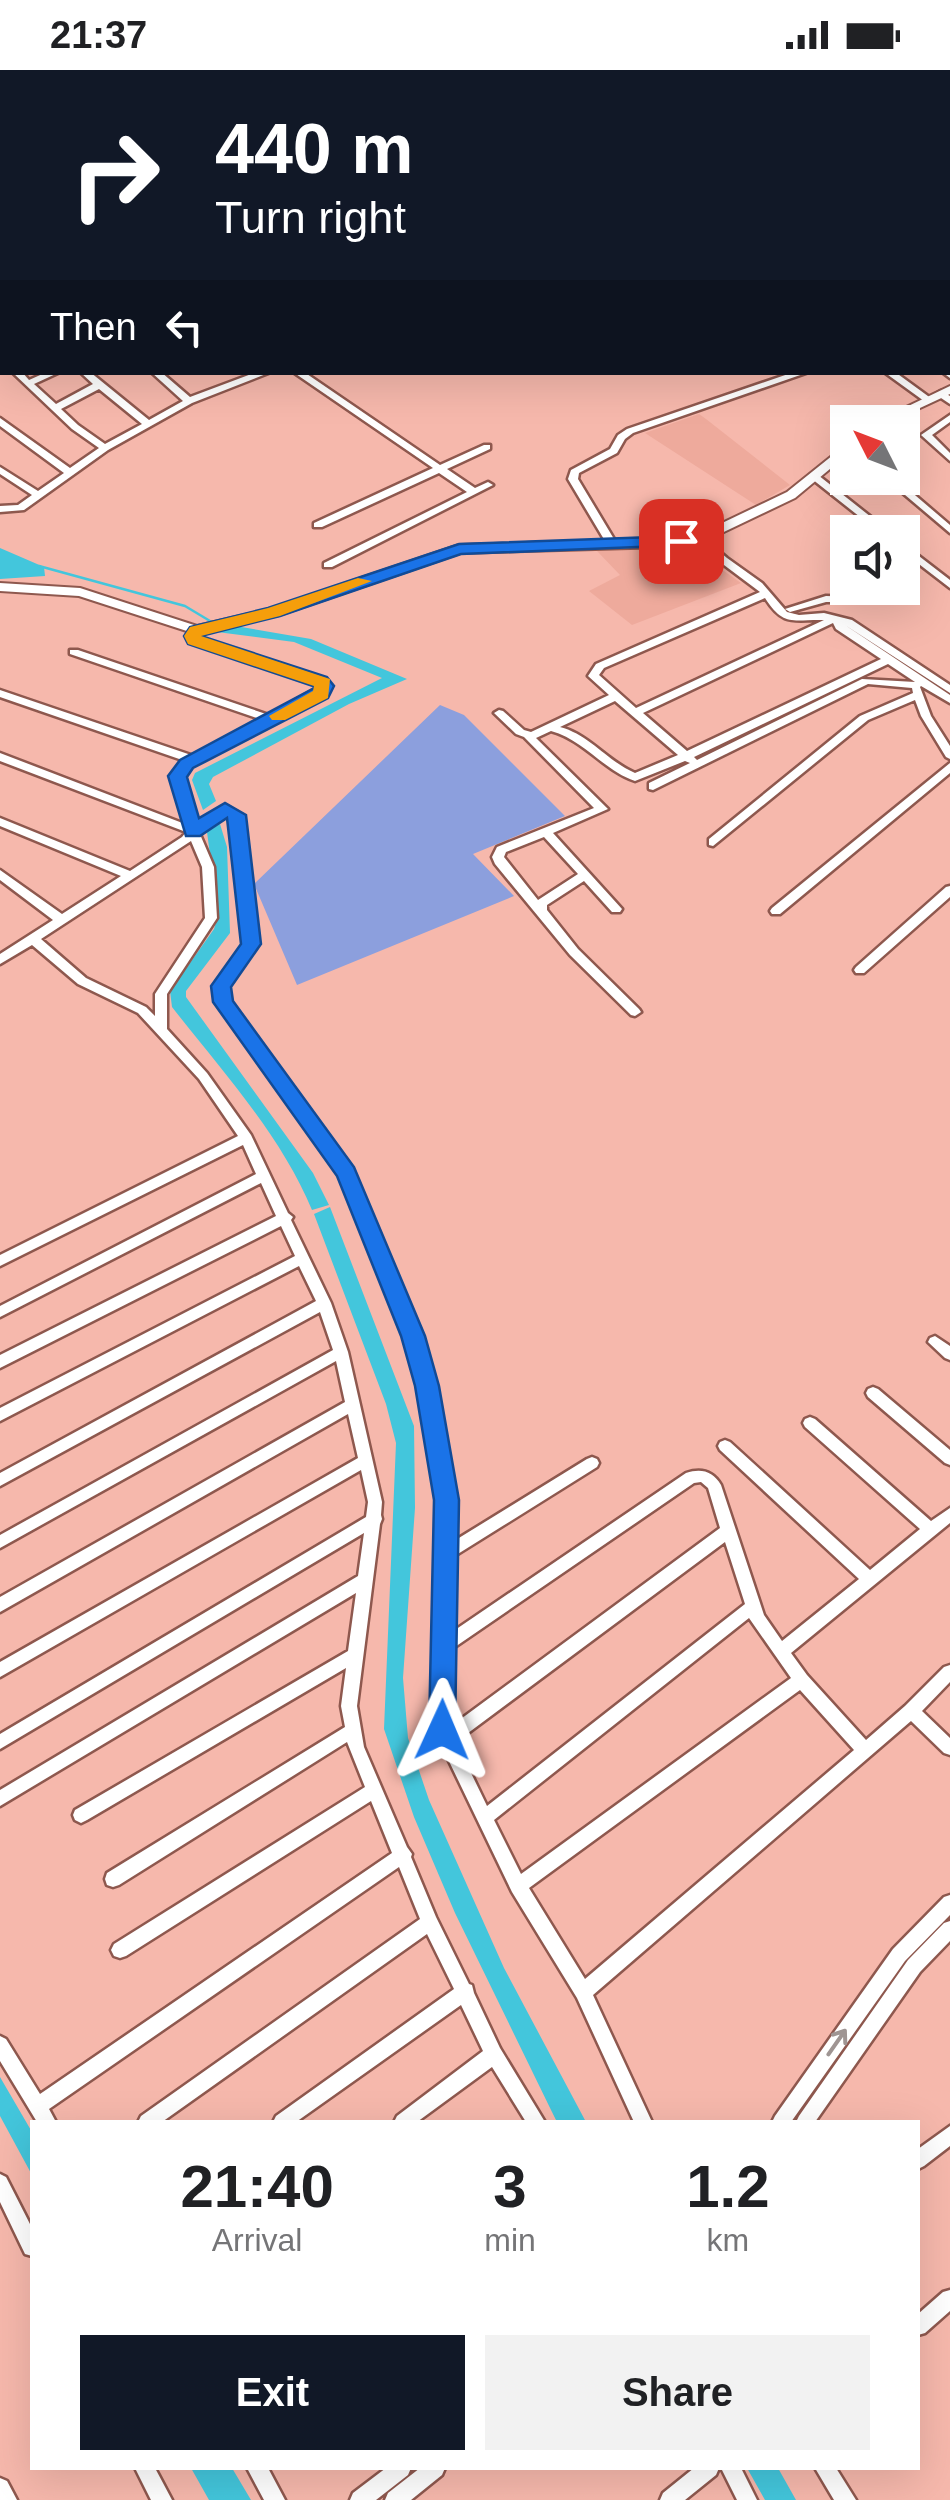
<!DOCTYPE html>
<html lang="en">
<head>
<meta charset="utf-8">
<style>
  body { margin:0; font-family:Arial,sans-serif; background:#f2f2f2; color:#202124; height:100vh; display:flex; flex-direction:column; font-size:38px; white-space:nowrap }
  * { box-sizing:border-box; margin:0 }
  p { font-size:32px; color:#757577 }
  .icon { flex:none; width:55px; height:55px; fill:none; stroke:currentColor; stroke-width:2; stroke-linecap:round; stroke-linejoin:round }
  .map { position:relative; flex:1; overflow:hidden }
  .panel { position:absolute; left:30px; top:2050px; width:890px; height:350px; display:flex; flex-direction:column; background:#fff; border-radius:0px; box-shadow:0 10px 40px #0002 }
  .panel>* { flex:none }
  .hud { position:absolute; left:0px; top:0px; width:950px; height:305px; box-shadow:0 10px 40px #0002; background:#111827; color:#fff; overflow:hidden }
  .needle { width:65px; rotate:312deg }
  .fabs { position:absolute; left:830px; top:335px; display:grid; gap:20px }
  .fabs a { display:grid; place-items:center; width:90px; height:90px; border-radius:0px; background:#fff; box-shadow:0 10px 40px #0002; font-size:50px }
  .pin { position:absolute; display:grid; place-items:center; width:85px; height:85px; color:#fff; margin:-42px; border-radius:20px; box-shadow:0 5px 15px #0006 }
  .me { position:absolute; width:110px; margin:-55px; rotate:1deg; stroke-linejoin:round; filter:drop-shadow(0 0 8px #0008) }
  .turn { display:flex; align-items:center; gap:35px; height:210px; padding:0 50px; font-size:45px }
  .turn .icon { width:130px; height:130px; stroke-width:2.5 }
  .turn b { display:block; font-size:70px; line-height:85px }
  .then { display:flex; align-items:center; height:95px; padding:0 50px; background:#0003; gap:20px; font-size:38px }
  .eta { display:flex; justify-content:space-evenly; align-items:center; height:170px; text-align:center }
  .eta b { font-size:60px; font-weight:700; line-height:70px }
  .cta { display:flex; gap:20px; margin-top:auto; padding:20px 50px }
  .cta a { flex:1; height:115px; border-radius:0px; background:#111827; color:#fff; font-size:40px; font-weight:700; line-height:115px; text-align:center }
  .cta a+a { background:#f2f2f2; color:#202124 }
  .status { display:flex; justify-content:space-between; align-items:center; height:70px; padding:0 50px; background:#fff; direction:ltr }
  .status svg { height:28px; fill:currentColor }
  .map>svg:first-child { display:block }
  .built { fill:#eeaa9c }
  .green { fill:#8c9fdd }
  .water { fill:#43c6dc }
  .lines { fill:none; stroke-linecap:round; stroke-linejoin:round }
  .stream { stroke:#43c6dc; stroke-width:2.5 }
  .minor-casing { stroke:#8e584e; stroke-width:5 }
  .tertiary-casing { stroke:#8e584e; stroke-width:4 }
  .minor { fill:#fff; fill-rule:evenodd }
  .tertiary { fill:#fff; fill-rule:evenodd }
  .oneway { stroke:#9f9593 }
  .route { fill:#1a73e8; stroke:#114b97; stroke-width:2.5 }
  .slow { fill:#f59e0b }
</style>
</head>
<body>
<div class="status"><b>21:37</b><svg viewBox="0 0 49 12"><path d="M0 12V9h3v3zM5 12V6h3v6zM10 12V3h3v9zM15 12V0h3v12zM26 1h20v11H26zM47 4h2v5h-2z"/></svg></div>
<div class="map">
<svg width="950" height="2430" viewBox="0 0 950 2430">
  <rect width="100%" height="100%" fill="#f6b8ac"/>
  <path class="built" d="M699,344L706,349L790,415L756,435L645,363Z
    M687,475L741,513L632,555L589,521L620,505L597,481Z"/>
  <path class="green" d="M440,635L464,645L565,746L473,784L514,826L297,915L254,814Z"/>
  <path class="water" d="M0,478L44,497L45,506L0,509Z
    M230,555L311,569L407,609L349,634L213,707L209,714L216,731L203,740L192,710L195,703L382,608L294,572L217,562Z
    M220,754L227,777L230,863L186,921V927L313,1103L329,1135L312,1140C281,1065 222,1001 172,937L170,921L214,859L218,845L207,762Z
    M330,1137L414,1356L415,1438L403,1608L408,1668L429,1730L504,1898L586,2052H557L552,2042L455,1843L414,1747L384,1659L396,1373L386,1334L314,1144Z
    M0,2007L32,2062V2105L0,2046Z
    M191,2398H232L251,2430H209Z
    M747,2398H778L796,2430H765Z"/>
  <g class="lines">
    <path class="stream" d="M39,496L185,536L215,554"/>
    <defs>
      <path id="minor" d="M26,0H36L38,2H29Z
        M69,0H79L81,2H72Z
        M135,0H148L143,2H132Z
        M162,0H175L171,2H160Z
        M331,0H342L344,2H334Z
        M391,0H402L404,2H394Z
        M525,0H534L536,2H528Z
        M578,0H590L586,2H576Z
        M0,18H2V22H0Z
        M0,35H2V39H0Z
        M948,52H950V58H948Z
        M0,72H2V77H0Z
        M0,96H2V101H0Z
        M948,108H950V114H948Z
        M2,117V123L0,124V118Z
        M2,134V140L0,141V135Z
        M948,135L950,136V142L948,141Z
        M2,152V158L0,159V153Z
        M948,162L950,163V169L948,168Z
        M2,172V178L0,179V173Z
        M0,196L2,197V201L0,202Z
        M948,208L950,209V215L948,214Z
        M948,260L950,261V267L948,266Z
        M0,289L2,290V297L0,296Z
        M948,300L950,301V308L942,302H948Z
        M12,302H22L29,310L47,302H60L34,314L56,334L93,314L80,302H90L149,350L183,331L151,302H161L190,327L257,302H271L192,333L108,380L24,440L0,442V436L18,435L32,425L0,404V397L38,421L64,403L0,356V348L70,398L99,378L72,359ZM99,319L142,354L105,374L78,355L61,339Z
        M293,302H304L440,395L484,375H490V379L447,399L475,418L488,412L493,415L332,497H324V493L467,422L439,403L322,457H314V453L433,398Z
        M794,302H809L633,363L625,369L617,383L579,403L578,409L617,474L612,477L608,476L568,409L571,400L610,379L618,365L627,359Z
        M884,302H895L932,329L924,331Z
        M941,321L950,326V334L938,326L936,324Z
        M950,345V352L932,365L950,383V391L921,365Z
        M812,405H818L890,462H879L812,409Z
        M885,408H895L950,455V463Z
        M700,465L727,488L762,513L787,542L799,545L824,543L852,550L950,615V623L845,555L950,625V633L921,616L920,617L931,646L950,676V689L946,687L921,646L915,630L868,650L713,776L709,775V769L860,646L913,623L912,618L868,614L653,720L649,719V713L690,693L685,691L635,711C603,700 584,670 551,661L536,668L608,739L553,763L622,839L620,842H612L584,811L547,835V840L578,879L639,939L641,942L635,946L631,945L570,885L495,794L492,787L497,777L594,738L524,667L516,664L494,643L499,640L503,641L524,660L531,662L609,625L588,606L596,594L760,522L712,486L695,468ZM765,528C784,558 794,549 824,550L636,638L599,605L604,598ZM833,553L836,559L881,589L687,681L643,643ZM888,594L915,612L862,609L697,690L694,687ZM615,631L678,685L635,703C607,691 590,665 560,657ZM544,767L578,804L538,830L504,787L506,782Z
        M902,473L950,510V518L902,481Z
        M866,518H876L870,532H826L790,542L785,539L826,526L862,527Z
        M196,557L201,560L200,568L324,609L330,618L275,651L188,698L184,706L197,753L225,735L242,745L257,874L227,916L229,931L354,1103L420,1267L434,1317L454,1430V1471L587,1389L592,1387L597,1389L599,1393L597,1397L453,1487L452,1562L686,1403C701,1398 713,1401 721,1415L764,1545L782,1571L859,1509L720,1380L718,1376L720,1372L725,1370L730,1372L870,1500L920,1459L805,1357L803,1353L805,1349L810,1347L815,1349L931,1451L950,1438V1453L791,1583L807,1605L866,1670L905,1636L944,1597L950,1595V1612L922,1641L950,1668V1685L944,1683L911,1651L593,1925L652,2052H634L577,1928L512,1822L434,1660L440,1430L420,1317L406,1267L341,1105L217,932L215,916L245,874L230,747L225,744L199,762L214,797L217,848L167,924V959L207,1003L251,1065L288,1143L293,1147L291,1150L331,1233L348,1282L382,1432L381,1445L382,1449L380,1454L357,1636L364,1677L407,1777L412,1784L411,1787L436,1847L469,1914L472,1915L474,1923L500,1978L545,2052H526L492,1997L417,2052H394L397,2046L483,1981L461,1935L296,2052H273L276,2046L454,1919L427,1864L162,2052H138L141,2046L420,1849L399,1797L49,2039L56,2052H37L0,1991V1966L6,1969L40,2024L392,1783L371,1731L126,1886L120,1888L114,1886L111,1880L114,1874L365,1717L347,1672L119,1815L113,1817L107,1815L105,1809L107,1803L345,1657L341,1636L346,1598L87,1750L81,1753L75,1750L73,1745L75,1740L348,1581L356,1523L0,1736V1720L358,1506L364,1463L0,1679V1664L366,1447L368,1432L361,1400L0,1607V1592L358,1388L348,1344L0,1542V1527L345,1332L336,1291L0,1478V1465L333,1280L320,1242L0,1416V1403L316,1231L299,1196L0,1351V1338L295,1186L281,1156L0,1298V1285L276,1146L261,1113L0,1247V1236L256,1104L243,1075L0,1196V1185L238,1066L199,1009L138,943L78,914L32,875L0,894V884L53,850L0,810V800L62,844L121,806L0,756V748L130,801L182,767L186,762L0,691V683L185,754L172,706L180,693L185,691L0,627V620L194,686L260,649L70,584V580H78L269,645L319,617L316,613L191,572V560ZM191,771L202,797L205,848L155,924V946L146,937L86,908L41,869ZM701,1412L708,1418L720,1458L450,1657L452,1579L694,1413ZM725,1472L745,1534L487,1736L456,1672ZM749,1548L791,1608L521,1804L494,1750ZM800,1620L854,1680L585,1909L529,1818Z
        M950,693V703L780,844H772L770,841L772,838Z
        M950,816V827L864,903H856L854,900L856,897L946,817Z
        M935,1266L950,1276V1290L945,1288L928,1272L930,1268Z
        M873,1317L878,1319L950,1380V1395L945,1393L868,1327L866,1323L868,1319Z
        M950,1825V1845L905,1891L791,2052H772L775,2046L893,1879L944,1827Z
        M950,1851V1871L920,1902L815,2052H796L799,2046L908,1890L944,1853Z
        M950,2056V2076L924,2096L918,2099V2079Z
        M0,2104L6,2107L32,2158V2186L25,2184L0,2132Z
        M950,2220V2241L925,2263L918,2265V2244L943,2222Z
        M135,2398H155L172,2430H151Z
        M247,2398H268L285,2430H264Z
        M386,2398H411L408,2405L376,2430H350L353,2423Z
        M420,2398H445L442,2405L411,2430H385L388,2423Z
        M694,2398H719L716,2405L685,2430H660L663,2423Z
        M721,2398H741L757,2430H737Z
        M815,2398H836L856,2430H834Z
        M0,2408L7,2411L17,2430H0Z"/>
      <path id="tertiary" d="M950,316V324L890,352H875Z
        M848,373V384L795,428L705,471L665,477L460,483L279,545L196,564L79,526L0,521V513L80,518L197,556L270,539L459,475L665,469L697,465L787,422Z"/>
    </defs>
    <use href="#minor" class="minor-casing"/>
    <use href="#tertiary" class="tertiary-casing"/>
    <use href="#minor" class="minor"/>
    <use href="#tertiary" class="tertiary"/>
  </g>
  <defs><path id="oneway-shaft" d="M-6 0H5M1.5-3L5.5 0L1.5 3" fill="none" stroke-width="1.6" stroke-linecap="round" stroke-linejoin="round" transform="scale(2.5)"/></defs>
  <use class="oneway" href="#oneway-shaft" transform="translate(837 1972) rotate(-55)"/>
  <path class="route" d="M681,466L687,467V475L461,484L280,546L201,566L327,607L334,616L328,628L193,698L187,707L199,748L225,733L246,745L261,874L231,917L233,931L354,1097L425,1266L439,1316L459,1430L455,1660L452,1668L442,1672L433,1668L429,1660L434,1430L415,1316L401,1266L337,1106L213,932L211,916L241,874L227,748L200,766H186L168,706L180,690L316,617L188,574L184,566L190,557L268,538L459,474Z"/>
  <path class="slow" d="M358,508L372,511L280,546L201,566L330,609L328,628L285,650H272L269,646L313,621L314,616L188,574L184,566L190,557L268,538Z"/>
</svg>
<div class="fabs">
<a><svg class="needle" viewBox="-14 -14 28 28"><path d="M0-13l5 13h-10z" fill="#e53935"/><path d="M0 13l5-13h-10z" fill="#757577"/></svg></a>
<a><svg class="icon" aria-label="sound" viewBox="0 0 24 24"><path d="M4 9h4l5-4v14l-5-4H4zM17 9q2 3 0 6"/></svg></a>
</div>
<div class="pin" style="left:681px;top:471px;background:#d93025"><svg class="icon" aria-label="arrive" viewBox="0 0 24 24"><path d="M6 21V4h12l-3 4 3 4H6"/></svg></div>
<svg class="me" style="left:442px;top:1660px" viewBox="-20 -20 40 40"><path d="M0-17L14 15 0 8-14 15z" fill="#1a73e8" stroke="#fff" stroke-width="4"/></svg>
<div class="hud">
<div class="turn"><svg class="icon" aria-label="right" viewBox="0 0 24 24"><path d="M7 20v-9h11M14 6l5 5-5 5"/></svg><div><b>440 m</b>Turn right</div></div>
<div class="then">Then<svg class="icon" aria-label="left" viewBox="0 0 24 24"><path d="M17 20v-9H6M10 6l-5 5 5 5"/></svg></div>
</div>
<section class="panel">
<div class="eta">
<div><b>21:40</b><p>Arrival</p></div>
<div><b>3</b><p>min</p></div>
<div><b>1.2</b><p>km</p></div>
</div>
<div class="cta"><a>Exit</a><a>Share</a></div>
</section>
</div>
</body>
</html>
